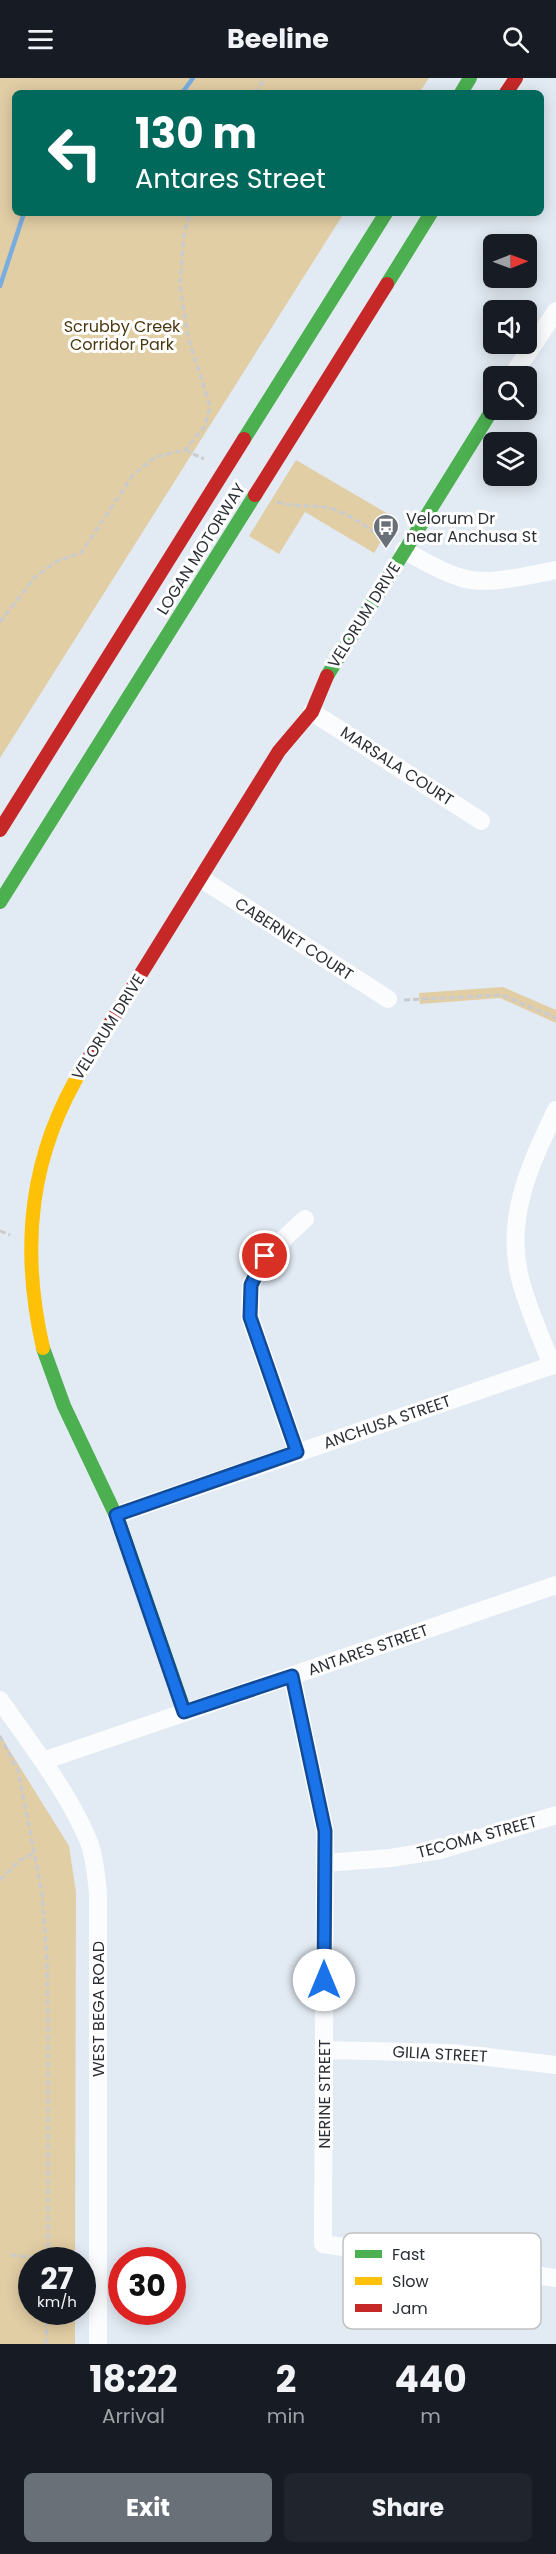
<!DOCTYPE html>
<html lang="en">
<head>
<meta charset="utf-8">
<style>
  body { margin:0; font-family:Poppins,sans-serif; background:#20242c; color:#f1f3f6; height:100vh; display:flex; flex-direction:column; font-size:22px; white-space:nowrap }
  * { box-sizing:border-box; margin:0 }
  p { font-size:20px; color:#9ea1a6 }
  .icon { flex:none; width:33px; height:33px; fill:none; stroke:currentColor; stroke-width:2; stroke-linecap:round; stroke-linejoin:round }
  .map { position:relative; height:2266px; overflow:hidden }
  .drawer { display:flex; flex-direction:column; background:#171b24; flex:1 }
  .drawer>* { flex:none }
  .guide { position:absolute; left:12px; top:12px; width:532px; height:126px; border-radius:9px; box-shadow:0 3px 15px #0003; background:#00695c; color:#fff; overflow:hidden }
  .needle { width:39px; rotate:89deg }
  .tools { position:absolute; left:483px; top:156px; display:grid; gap:12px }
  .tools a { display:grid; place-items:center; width:54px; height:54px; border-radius:9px; background:#171b24; box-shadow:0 3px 15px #0003; font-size:30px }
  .speed { position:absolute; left:18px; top:2169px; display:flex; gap:12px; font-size:30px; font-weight:700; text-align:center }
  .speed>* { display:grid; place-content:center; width:78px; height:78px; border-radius:50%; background:#171b24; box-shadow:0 3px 15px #0003; line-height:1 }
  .speed small { font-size:15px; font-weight:400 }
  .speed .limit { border:9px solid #d22; background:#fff; color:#111 }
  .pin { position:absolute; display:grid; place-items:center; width:51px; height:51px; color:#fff; margin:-26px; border:3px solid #fff; border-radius:50%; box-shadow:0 2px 6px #0007 }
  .me { position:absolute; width:66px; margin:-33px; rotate:0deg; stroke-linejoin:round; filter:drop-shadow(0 0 4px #0008) }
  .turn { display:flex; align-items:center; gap:21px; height:126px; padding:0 24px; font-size:27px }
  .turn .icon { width:78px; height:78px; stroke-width:2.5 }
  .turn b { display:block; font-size:42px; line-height:51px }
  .eta { display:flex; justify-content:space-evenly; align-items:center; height:102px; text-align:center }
  .eta b { font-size:36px; font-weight:700; line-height:42px }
  .cta { display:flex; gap:12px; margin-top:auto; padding:12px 24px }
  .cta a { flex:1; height:69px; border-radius:9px; background:#6a7078; color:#fff; font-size:24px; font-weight:700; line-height:69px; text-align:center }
  .cta a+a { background:#20242c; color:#f1f3f6 }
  header { display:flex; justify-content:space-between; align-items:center; height:78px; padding:0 24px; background:#171b24; font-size:27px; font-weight:700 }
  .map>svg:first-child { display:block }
  .green { fill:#e2cea5 }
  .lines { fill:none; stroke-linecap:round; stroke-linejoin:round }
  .stream { stroke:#7aaddf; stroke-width:4.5 }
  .path { stroke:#c9cbce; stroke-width:3; stroke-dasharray:6 3; stroke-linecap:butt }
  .street { stroke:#fbfcfd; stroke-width:18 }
  .fast { stroke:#4caf50; stroke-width:14 }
  .slow { stroke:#ffc107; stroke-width:14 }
  .jam { stroke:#c62828; stroke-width:14 }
  .route-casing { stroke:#114b97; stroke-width:15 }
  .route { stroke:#1a73e8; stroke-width:10 }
  .labels { text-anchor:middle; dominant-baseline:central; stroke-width:6; stroke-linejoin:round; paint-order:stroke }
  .park-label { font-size:16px; fill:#4b380f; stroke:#fff }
  .poi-label { font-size:16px; fill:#2a2f35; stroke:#fff; text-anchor:start }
  .street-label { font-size:16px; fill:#2a2f35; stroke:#fff }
  .key { fill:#fff; stroke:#bfc1c2; stroke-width:1.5 }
  .key-label { font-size:16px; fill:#2a2f35 }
</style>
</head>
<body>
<header><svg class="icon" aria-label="menu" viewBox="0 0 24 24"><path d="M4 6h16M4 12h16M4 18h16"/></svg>Beeline<svg class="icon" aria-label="search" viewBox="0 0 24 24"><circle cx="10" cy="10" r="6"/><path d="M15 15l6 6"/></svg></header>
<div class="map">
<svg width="556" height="2266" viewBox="0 0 556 2266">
  <rect width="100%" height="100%" fill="#e2eaf3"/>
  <path class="green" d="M0,0H429L419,15H15V135H344L0,680Z
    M296,382L395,440L374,475L305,434L279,476L249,458Z
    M503,909L556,932V945L500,920L420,926L419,915Z
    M0,1657L69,1768L76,1814L75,2182H32V2234H75V2266H0Z"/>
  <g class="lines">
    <path class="stream" d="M182,15L193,0
      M0,208L24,135"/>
    <path class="path" d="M254,15L266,0
      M185,372L204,381
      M277,424C293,429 307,427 324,429C345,432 369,451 387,462
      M0,544L36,498L57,483L81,475L133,397L155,379L185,372L205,348L210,328L188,259L180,207L184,156L190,135
      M404,922L502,917L556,940
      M0,1153L10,1157
      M0,1658L18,1693L42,1815L47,1880L48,1943V2182
      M0,1802L20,1782L35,1775
      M11,2177L48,2181
      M46,2266L47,2234"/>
    <path class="street" d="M512,298L556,233
      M404,472C422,482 439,493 459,499C486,509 528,497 556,492
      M312,634L481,743
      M200,800L388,921
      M552,1288C541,1258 526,1227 519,1196C506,1136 531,1085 556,1032
      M297,1374L250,1239L251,1207L265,1178L305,1141
      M116,1437L556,1286
      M292,1598L325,1753L323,2166L556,2200
      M0,1622C31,1667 68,1713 89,1764C95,1780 96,1798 98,1814V2266
      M43,1683L556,1507
      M325,1785L390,1780L441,1772L556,1737
      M324,1972L453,1975L556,1987"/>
    <path class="fast" d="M461,15L470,0
      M387,206L431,135
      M244,361L386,135
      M327,598L494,329
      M0,824L255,417
      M43,1270L64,1328L119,1444L185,1634"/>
    <path class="slow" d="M43,1270C20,1169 29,1076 85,986"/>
    <path class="jam" d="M506,15L516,0
      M255,417L387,206
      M0,752L244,361
      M85,986L279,673L312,634L327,598"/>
  </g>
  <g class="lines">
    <defs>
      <path id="route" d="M265,1178L251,1207L250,1239L297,1374L116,1437L184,1634L292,1598L325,1753L324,1902"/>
    </defs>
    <use href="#route" class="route-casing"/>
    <use href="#route" class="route"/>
  </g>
  <defs>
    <symbol id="bus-pin" viewBox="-11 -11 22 30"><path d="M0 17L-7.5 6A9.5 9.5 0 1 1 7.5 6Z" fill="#6a7078" stroke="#fff"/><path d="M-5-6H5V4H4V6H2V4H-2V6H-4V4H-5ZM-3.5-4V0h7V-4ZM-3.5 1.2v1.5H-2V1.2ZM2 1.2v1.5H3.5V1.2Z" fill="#fff"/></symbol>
  </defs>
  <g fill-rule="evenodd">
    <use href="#bus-pin" x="371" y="434" width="30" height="40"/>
  </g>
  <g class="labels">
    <g class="park-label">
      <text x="122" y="248">Scrubby Creek<tspan x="122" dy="18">Corridor Park</tspan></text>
    </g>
    <g class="poi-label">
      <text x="406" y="440">Velorum Dr<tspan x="406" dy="18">near Anchusa St</tspan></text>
    </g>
    <g class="street-label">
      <text transform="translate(201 471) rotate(-58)">LOGAN MOTORWAY</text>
      <text transform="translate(364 537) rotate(-58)">VELORUM DRIVE</text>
      <text transform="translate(397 688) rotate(33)">MARSALA COURT</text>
      <text transform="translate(294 861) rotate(33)">CABERNET COURT</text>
      <text transform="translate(108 949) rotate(-58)">VELORUM DRIVE</text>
      <text transform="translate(387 1344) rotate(-19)">ANCHUSA STREET</text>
      <text transform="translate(368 1572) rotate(-19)">ANTARES STREET</text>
      <text transform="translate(477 1759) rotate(-15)">TECOMA STREET</text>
      <text transform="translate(98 1931) rotate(-90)">WEST BEGA ROAD</text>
      <text transform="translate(440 1976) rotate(3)">GILIA STREET</text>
      <text transform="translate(324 2016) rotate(-90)">NERINE STREET</text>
    </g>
  </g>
  <rect x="343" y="2155" width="198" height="96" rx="9" class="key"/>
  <rect x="355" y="2172" width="27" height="8" fill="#4caf50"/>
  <rect x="355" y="2199" width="27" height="8" fill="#ffc107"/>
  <rect x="355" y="2226" width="27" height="8" fill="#c62828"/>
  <g class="key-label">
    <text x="392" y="2182">Fast</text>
    <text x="392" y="2209">Slow</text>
    <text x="392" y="2236">Jam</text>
  </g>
</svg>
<div class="tools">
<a><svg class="needle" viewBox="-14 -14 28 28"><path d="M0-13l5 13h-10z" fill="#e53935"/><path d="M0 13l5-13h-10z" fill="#9ea1a6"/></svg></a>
<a><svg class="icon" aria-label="sound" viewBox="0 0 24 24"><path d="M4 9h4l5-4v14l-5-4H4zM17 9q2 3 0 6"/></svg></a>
<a><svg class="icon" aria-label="search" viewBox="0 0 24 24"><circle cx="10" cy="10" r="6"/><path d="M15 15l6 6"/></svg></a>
<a><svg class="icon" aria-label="layers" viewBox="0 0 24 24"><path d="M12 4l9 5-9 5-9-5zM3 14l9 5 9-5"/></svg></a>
</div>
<div class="speed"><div>27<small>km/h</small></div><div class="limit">30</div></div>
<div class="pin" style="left:265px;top:1178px;background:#d93025"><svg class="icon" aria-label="arrive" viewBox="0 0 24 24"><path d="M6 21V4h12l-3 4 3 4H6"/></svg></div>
<svg class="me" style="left:324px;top:1902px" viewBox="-20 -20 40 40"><circle r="19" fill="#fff"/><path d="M0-13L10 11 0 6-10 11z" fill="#1a73e8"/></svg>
<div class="guide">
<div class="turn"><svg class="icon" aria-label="left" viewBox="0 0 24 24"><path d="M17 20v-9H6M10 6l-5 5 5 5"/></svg><div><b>130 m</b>Antares Street</div></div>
</div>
</div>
<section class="drawer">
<div class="eta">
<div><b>18:22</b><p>Arrival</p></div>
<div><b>2</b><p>min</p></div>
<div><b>440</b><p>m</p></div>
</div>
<div class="cta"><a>Exit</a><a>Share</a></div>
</section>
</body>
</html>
